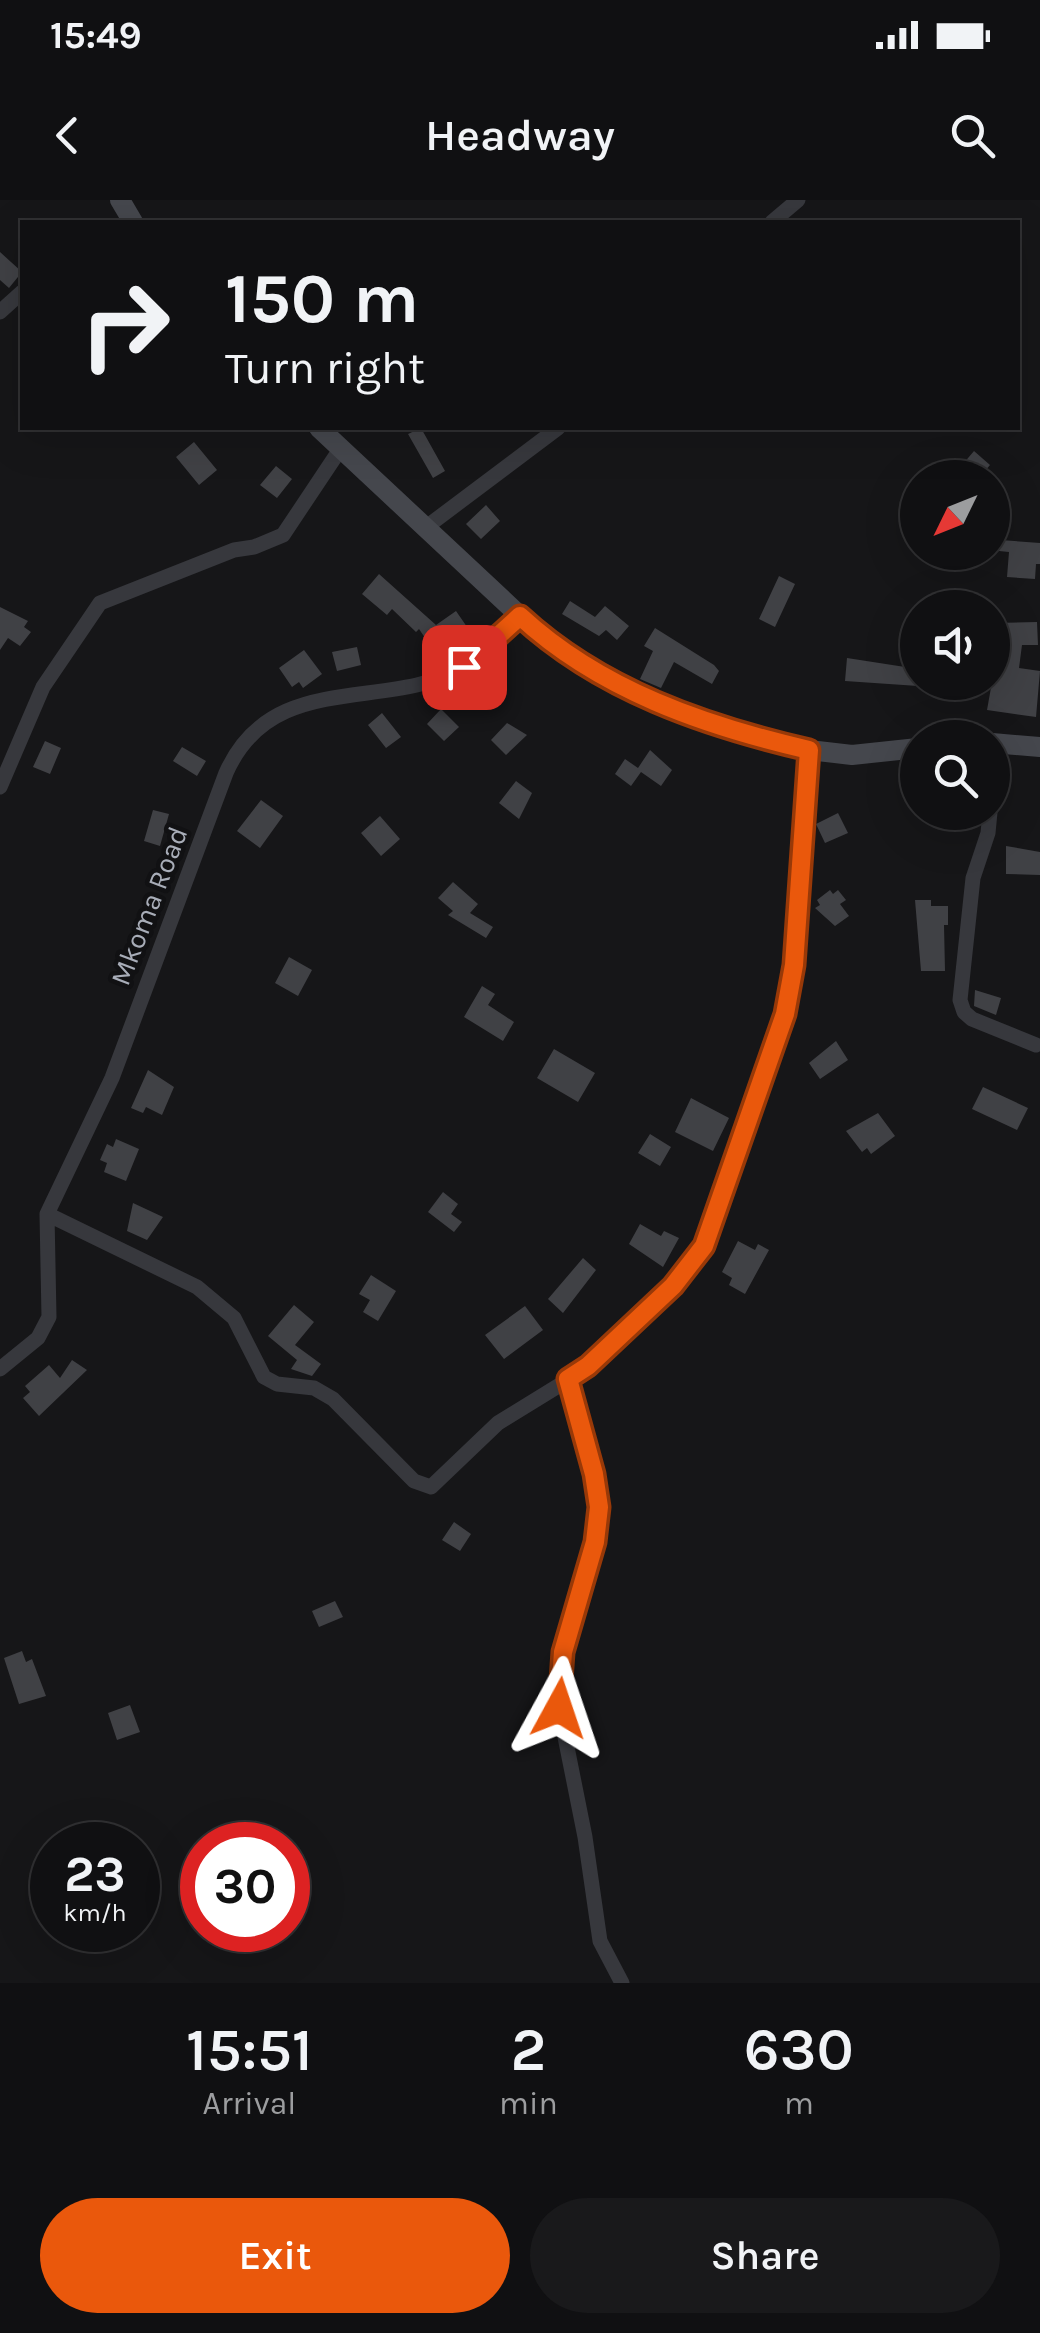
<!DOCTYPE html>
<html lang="en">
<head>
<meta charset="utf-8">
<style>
  body { margin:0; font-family:Karla,sans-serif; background:#19191b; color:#f1f3f6; height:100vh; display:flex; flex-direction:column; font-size:38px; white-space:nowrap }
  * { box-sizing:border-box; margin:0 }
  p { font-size:32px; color:#9c9d9f }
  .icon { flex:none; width:55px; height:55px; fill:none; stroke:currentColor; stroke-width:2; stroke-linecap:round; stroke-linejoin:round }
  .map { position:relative; height:1783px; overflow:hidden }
  .drawer { display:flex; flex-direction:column; background:#101012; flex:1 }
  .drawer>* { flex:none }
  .top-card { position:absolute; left:20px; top:20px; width:1000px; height:210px; border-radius:0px; box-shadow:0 10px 40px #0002,0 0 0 2px #303032; background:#101012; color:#f1f3f6; overflow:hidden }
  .needle { width:65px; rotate:227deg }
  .fabs { position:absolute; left:900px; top:260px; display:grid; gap:20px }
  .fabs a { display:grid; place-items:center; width:110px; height:110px; border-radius:50%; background:#101012; box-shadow:0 10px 40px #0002,0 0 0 2px #303032; font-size:50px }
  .speed { position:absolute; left:30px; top:1622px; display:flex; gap:20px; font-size:50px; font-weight:700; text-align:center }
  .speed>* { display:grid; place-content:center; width:130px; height:130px; border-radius:50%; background:#101012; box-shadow:0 10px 40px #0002,0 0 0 2px #303032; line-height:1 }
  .speed small { font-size:25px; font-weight:400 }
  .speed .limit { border:15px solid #d22; background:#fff; color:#111 }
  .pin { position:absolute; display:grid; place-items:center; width:85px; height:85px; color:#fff; margin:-42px; border-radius:20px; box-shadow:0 5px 15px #0006 }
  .me { position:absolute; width:110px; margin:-55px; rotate:5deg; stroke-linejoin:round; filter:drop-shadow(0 0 8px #0008) }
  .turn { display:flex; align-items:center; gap:35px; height:210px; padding:0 40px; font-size:45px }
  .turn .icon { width:130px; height:130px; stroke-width:2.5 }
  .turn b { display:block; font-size:70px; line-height:85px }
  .eta { display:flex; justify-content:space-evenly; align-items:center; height:170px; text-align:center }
  .eta b { font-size:60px; font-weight:600; line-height:70px }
  .button { display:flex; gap:20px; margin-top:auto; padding:20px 40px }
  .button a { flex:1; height:115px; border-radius:60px; background:#ea580c; color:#fff; font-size:40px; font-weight:600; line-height:115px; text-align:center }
  .button a+a { background:#19191b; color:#f1f3f6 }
  .status { display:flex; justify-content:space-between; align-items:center; height:70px; padding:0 50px; background:#101012; direction:ltr }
  .status svg { height:28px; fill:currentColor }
  header { display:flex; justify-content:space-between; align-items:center; height:130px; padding:0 40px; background:#101012; font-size:45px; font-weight:600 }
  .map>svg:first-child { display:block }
  .building { fill:#404145 }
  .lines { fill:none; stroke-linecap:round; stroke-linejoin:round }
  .street { stroke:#37383d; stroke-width:15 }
  .secondary { stroke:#45474d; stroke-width:20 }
  .route-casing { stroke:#983908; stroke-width:25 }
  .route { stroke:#ea580c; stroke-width:18 }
  .labels { text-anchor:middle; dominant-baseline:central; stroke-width:9; stroke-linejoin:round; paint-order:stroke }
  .street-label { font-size:28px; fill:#a8adb8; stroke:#111113 }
</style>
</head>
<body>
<div class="status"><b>15:49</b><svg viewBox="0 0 49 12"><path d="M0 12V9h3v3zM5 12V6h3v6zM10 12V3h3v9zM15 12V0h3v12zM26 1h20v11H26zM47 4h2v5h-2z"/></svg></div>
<header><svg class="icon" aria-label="back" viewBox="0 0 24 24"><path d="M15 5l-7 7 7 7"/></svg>Headway<svg class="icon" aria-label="search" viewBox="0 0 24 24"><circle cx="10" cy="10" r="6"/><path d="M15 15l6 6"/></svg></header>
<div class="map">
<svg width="1040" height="1783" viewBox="0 0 1040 1783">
  <rect width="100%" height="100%" fill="#161618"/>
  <path class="building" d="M0,52L22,72L9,88L0,80Z
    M421,228L445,271L433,278L408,234Z
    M194,242L217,270L199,285L176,257Z
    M974,251L990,265L979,278H951Z
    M276,266L292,279L277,298L260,285Z
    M486,305L500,321L481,339L466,324Z
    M1000,340L1040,343V364H1036L1035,379L1007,377L1009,352L999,351Z
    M379,374L436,425L456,411L474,437L440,460L419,429L416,432L392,409L387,415L362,394Z
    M779,376L795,384L775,427L759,419Z
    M570,401L595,417L605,406L629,426L617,440L606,430L599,436L562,414Z
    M0,407L28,421L24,427L31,432L20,446L8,438L0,450Z
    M1037,422L1038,445H1022L1019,468L1040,471L1036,517L987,510L992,482V423Z
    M655,428L714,465L719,471L712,484L674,462L661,488L640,479L653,451L644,446Z
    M357,447L361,465L337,471L332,452Z
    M304,450L322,474L303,488L299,482L292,487L279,468Z
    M847,458L918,469V486L845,481Z
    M441,509L459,527L444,541L427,524Z
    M382,513L401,537L386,548L368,525Z
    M507,523L527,535L506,555L491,540Z
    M45,541L61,548L50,574L33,567Z
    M182,547L206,561L197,576L173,561Z
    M650,550L672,570L661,586L641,572L631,586L615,574L625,559L638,568Z
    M516,581L532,593L519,619L499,603Z
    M261,600L283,616L260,648L237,631Z
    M153,610L169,614L160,646L144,641Z
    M838,613L848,633L825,643L816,624Z
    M380,616L400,639L381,656L361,633Z
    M1006,646L1040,652V675L1006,674Z
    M453,682L478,704L470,713L493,727L486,738L448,715L453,711L438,698Z
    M830,690L833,694L838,690L846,700L840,704L849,716L835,726L815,708L820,705L817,700Z
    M915,700H931V706H948V725H944L945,771H921Z
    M289,757L312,770L298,796L275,783Z
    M482,786L495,794L488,805L514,822L503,841L464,817Z
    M975,790L1001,798L996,815L974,806Z
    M836,841L848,860L820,879L809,863Z
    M554,849L595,873L578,902L537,878Z
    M148,870L174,887L162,915L146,907L143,913L131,908Z
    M983,887L1028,908L1017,930L972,909Z
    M691,898L729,918L713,951L675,932Z
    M878,913L895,936L871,954L867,948L862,952L846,931Z
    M650,934L671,947L660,966L638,953Z
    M116,939L139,949L126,981L104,972L107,963L100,960L107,944L113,947Z
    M443,992L458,1004L451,1014L462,1022L454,1032L428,1012Z
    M133,1003L163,1017L147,1040L127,1031Z
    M640,1024L661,1036L664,1031L679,1038L663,1067L629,1044Z
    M738,1041L755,1050L758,1044L769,1050L745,1094L729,1085L732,1078L722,1072Z
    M583,1058L596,1070L563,1113L548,1099Z
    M371,1075L396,1091L378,1121L363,1112L370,1100L359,1094Z
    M294,1105L314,1122L295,1145L321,1164L312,1176L291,1169L297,1160L268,1136Z
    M525,1106L543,1130L504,1159L485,1135Z
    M72,1160L87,1170L39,1216L23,1198L30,1192L25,1186L49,1165L60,1178Z
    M454,1322L471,1334L460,1351L442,1340Z
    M335,1401L343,1417L319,1427L312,1411Z
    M22,1451L26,1462L32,1459L46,1496L19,1504L4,1458Z
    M130,1505L140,1532L117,1540L108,1513Z"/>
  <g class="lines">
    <path class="street" d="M772,22L798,0
      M0,112L22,92
      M425,328L558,228
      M992,571L994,543
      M0,587L43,487L100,403L234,350L254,347L283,335L341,248
      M990,612L988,633L973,678L960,800L964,812L972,819L1036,845
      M47,1014L197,1087L234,1118L264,1177L277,1184L314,1188L333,1199L414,1281L431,1287L498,1223L589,1167L673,1086L704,1045L785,814L794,765L809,550
      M0,1169L38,1138L49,1117L47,1014L112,878L226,573C272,469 385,512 463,468C484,456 502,433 520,416
      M568,1179L594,1274L599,1307L595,1342L563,1452L559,1507L585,1637L600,1741L622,1783"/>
    <path class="secondary" d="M120,0L133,22
      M319,228L534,429L606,478L700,521L809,550L852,555L918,548
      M992,543L1040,547"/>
  </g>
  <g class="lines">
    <defs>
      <path id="route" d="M464,467L520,416C600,490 705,526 809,550L794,765L785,814L704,1046L673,1086L588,1166L568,1179L594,1274L599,1307L595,1342L563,1452L559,1508"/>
    </defs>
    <use href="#route" class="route-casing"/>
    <use href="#route" class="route"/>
  </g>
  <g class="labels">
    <g class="street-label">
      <text transform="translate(149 706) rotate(-69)">Mkoma Road</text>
    </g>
  </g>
</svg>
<div class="fabs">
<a><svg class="needle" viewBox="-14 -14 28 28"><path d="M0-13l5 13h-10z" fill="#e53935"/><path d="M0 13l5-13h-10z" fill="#9c9d9f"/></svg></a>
<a><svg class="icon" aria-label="sound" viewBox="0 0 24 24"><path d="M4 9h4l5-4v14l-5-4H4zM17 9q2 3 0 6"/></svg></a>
<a><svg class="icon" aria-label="search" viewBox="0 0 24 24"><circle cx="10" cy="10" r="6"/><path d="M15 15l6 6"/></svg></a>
</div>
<div class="speed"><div>23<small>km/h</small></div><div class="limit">30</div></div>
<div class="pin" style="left:464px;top:467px;background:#d93025"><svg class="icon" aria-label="arrive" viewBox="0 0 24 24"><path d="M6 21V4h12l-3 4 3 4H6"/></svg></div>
<svg class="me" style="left:559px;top:1508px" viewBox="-20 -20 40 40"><path d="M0-17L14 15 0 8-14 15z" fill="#ea580c" stroke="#fff" stroke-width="4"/></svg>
<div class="top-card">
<div class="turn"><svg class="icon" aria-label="right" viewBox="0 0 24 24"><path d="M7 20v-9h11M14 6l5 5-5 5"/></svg><div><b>150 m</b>Turn right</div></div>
</div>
</div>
<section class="drawer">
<div class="eta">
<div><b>15:51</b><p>Arrival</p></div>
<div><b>2</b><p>min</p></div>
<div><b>630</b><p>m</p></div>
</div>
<div class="button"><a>Exit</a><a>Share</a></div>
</section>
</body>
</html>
